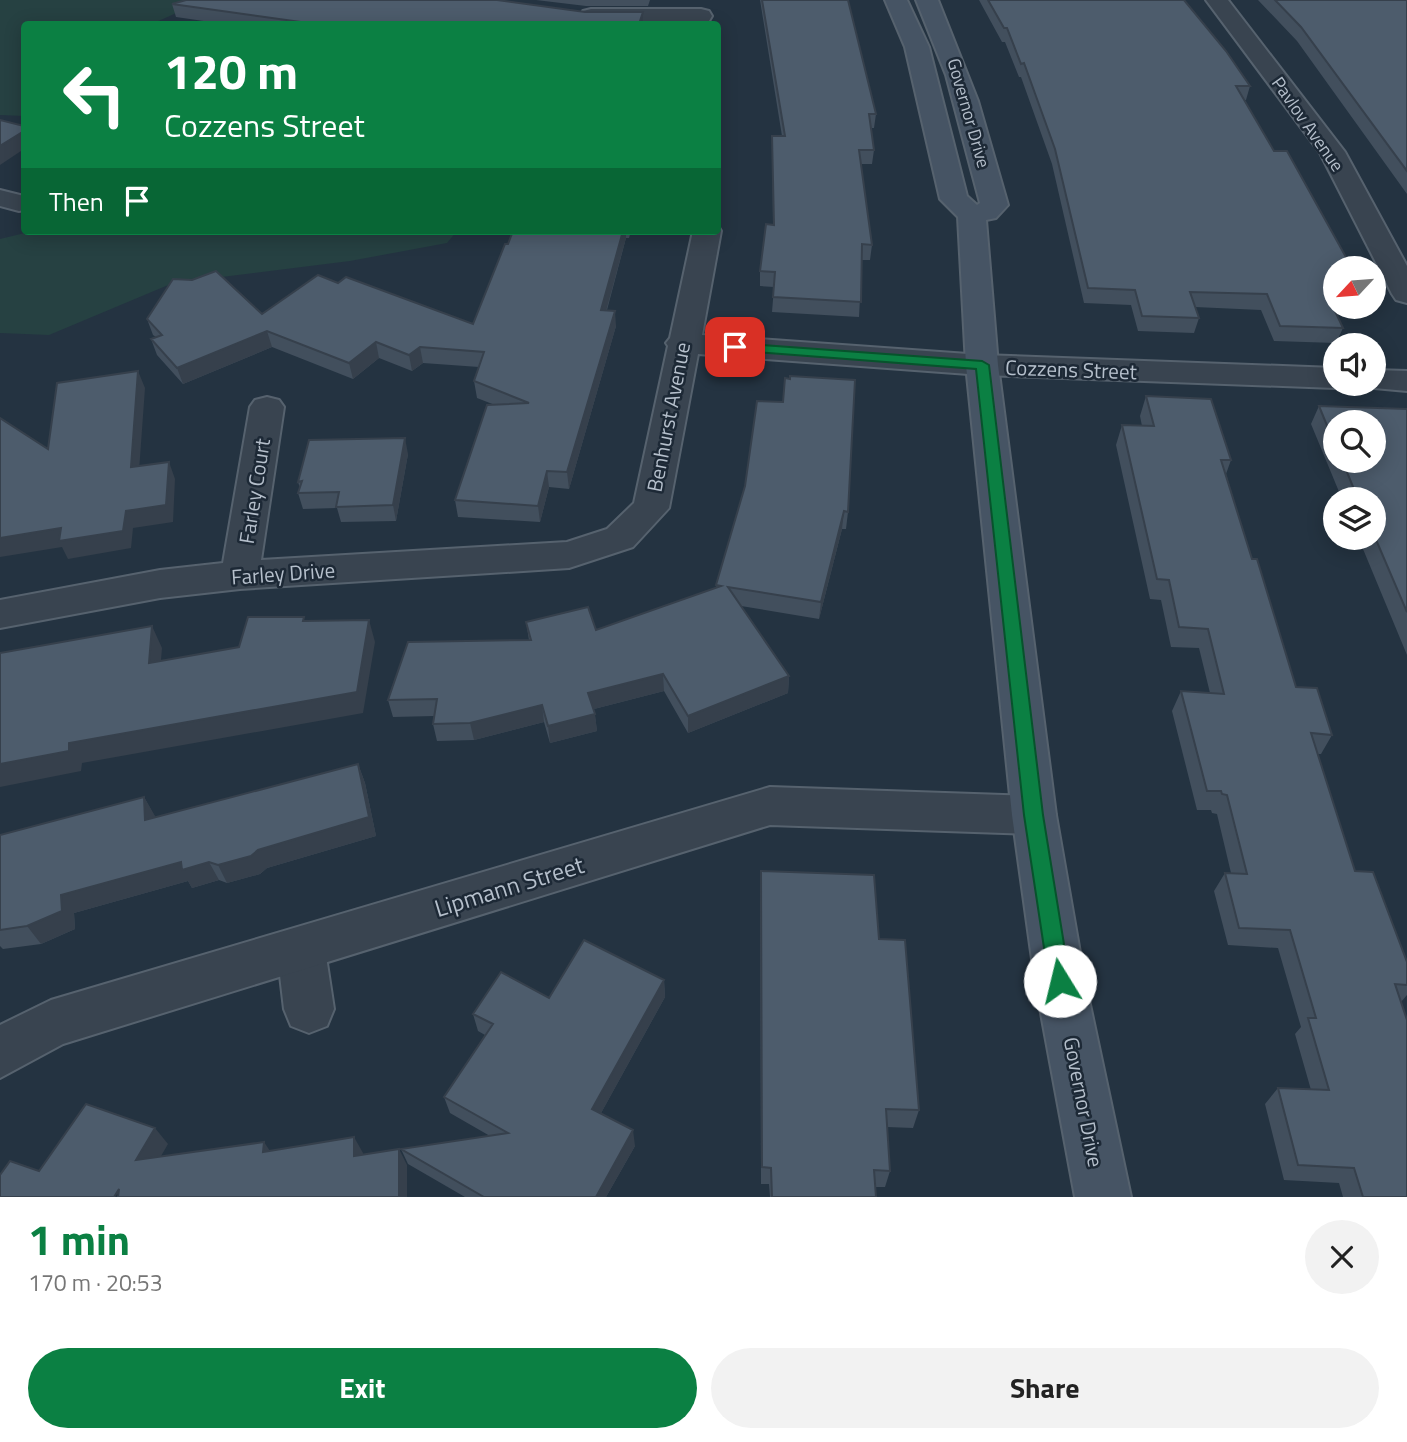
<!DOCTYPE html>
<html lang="en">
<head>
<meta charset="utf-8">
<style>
  body { margin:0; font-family:"Titillium Web",sans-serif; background:#f2f2f2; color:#222; height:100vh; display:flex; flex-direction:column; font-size:26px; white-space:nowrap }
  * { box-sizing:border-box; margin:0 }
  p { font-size:23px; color:#767676 }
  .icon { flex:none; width:38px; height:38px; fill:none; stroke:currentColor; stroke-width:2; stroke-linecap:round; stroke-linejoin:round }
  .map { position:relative; height:1197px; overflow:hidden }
  .sheet { display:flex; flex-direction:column; background:#fff; flex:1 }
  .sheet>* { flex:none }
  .top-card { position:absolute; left:21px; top:21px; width:700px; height:214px; border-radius:7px; box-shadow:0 4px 18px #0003; background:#0b8043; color:#fff; overflow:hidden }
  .needle { width:46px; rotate:244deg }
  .controls { position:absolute; left:1323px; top:256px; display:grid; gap:14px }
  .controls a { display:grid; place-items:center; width:63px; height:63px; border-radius:50%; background:#fff; box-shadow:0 4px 18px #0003; font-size:35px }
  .pin { position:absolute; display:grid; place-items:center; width:60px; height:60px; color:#fff; margin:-30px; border-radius:14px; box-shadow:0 4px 10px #0006 }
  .me { position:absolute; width:77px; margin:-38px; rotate:351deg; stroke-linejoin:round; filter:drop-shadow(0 0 5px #0008) }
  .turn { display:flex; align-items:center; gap:24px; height:147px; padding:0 28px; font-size:32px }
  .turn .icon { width:91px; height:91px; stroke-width:2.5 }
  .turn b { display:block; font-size:49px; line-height:60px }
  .then { display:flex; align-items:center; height:66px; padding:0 28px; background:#0003; gap:14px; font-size:26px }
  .round { display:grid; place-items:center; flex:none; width:74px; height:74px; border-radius:37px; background:#f2f2f2 }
  .headline { display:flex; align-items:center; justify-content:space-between; height:119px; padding:0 28px }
  h1 { font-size:42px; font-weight:700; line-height:52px; color:#0b8043 }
  .action { display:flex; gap:14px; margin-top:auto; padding:14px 28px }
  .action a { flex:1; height:80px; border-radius:42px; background:#0b8043; color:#fff; font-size:28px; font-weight:700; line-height:80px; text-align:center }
  .action a+a { background:#f2f2f2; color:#222 }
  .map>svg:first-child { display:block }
  .green { fill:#264142 }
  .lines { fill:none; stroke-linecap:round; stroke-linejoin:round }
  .minor-casing { stroke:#56626e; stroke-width:4 }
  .tertiary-casing { stroke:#56626e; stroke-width:4 }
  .secondary-casing { stroke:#56626e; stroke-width:4 }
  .minor { fill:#394450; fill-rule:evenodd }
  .tertiary { fill:#394450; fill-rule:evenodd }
  .secondary { fill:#465464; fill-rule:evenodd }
  .wall { fill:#424f5d; fill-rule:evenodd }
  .shaded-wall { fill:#36404c }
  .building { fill:#4d5c6c; stroke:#36404c; stroke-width:2 }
  .route { fill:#0b8043; stroke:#07532c; stroke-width:2 }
  .labels { text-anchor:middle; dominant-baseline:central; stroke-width:5; stroke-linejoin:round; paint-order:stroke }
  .far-street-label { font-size:18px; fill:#b5bfcb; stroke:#1d2936 }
  .street-label { font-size:21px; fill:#b5bfcb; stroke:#1d2936 }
  .near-street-label { font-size:24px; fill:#b5bfcb; stroke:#1d2936 }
</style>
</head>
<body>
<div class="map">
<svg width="1407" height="1197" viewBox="0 0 1407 1197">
  <rect width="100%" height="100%" fill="#243341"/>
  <path class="green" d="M0,0H205L152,24H24V116L0,115Z
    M33,231H457L447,243L350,261L173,283L49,335L0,333V239Z"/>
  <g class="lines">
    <defs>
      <path id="minor" d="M1206,0H1228L1345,152L1407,266V303L1396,300L1392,294L1320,153Z
        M591,9H701L709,11L712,16L709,21L701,23L583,21L580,16L583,11Z
        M0,190L24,196V210L19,211L0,206Z
        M718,226L721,231L702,335L982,355L1335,368V383H1348L1335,388L982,375L698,354L669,508L633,547L569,568L240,589L160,598L0,628V600L160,570L223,563L250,407L255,400L267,397L279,400L284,407L261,560L567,542L607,529L634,503L668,346L666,343L670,338L693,231H718Z
        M1374,370L1407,371V391L1363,387L1360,383H1374Z
        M301,928L318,934L325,950L334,1009L327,1026L309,1033L291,1026L284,1009L277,950L284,934Z"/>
      <path id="tertiary" d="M770,787L1034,796L1050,802L1056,815L1050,828L1034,834L770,825L63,1044L0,1078V1025L51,1000Z"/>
      <path id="secondary" d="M885,0H907L929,47L967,196L977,205L980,203L946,75L916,0H938L978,101L1008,205L996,218L986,220L998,365L1056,815L1085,981L1131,1197H1075L1035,981L1012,815L966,365L958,217L940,199L905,47Z"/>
    </defs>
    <use href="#minor" class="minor-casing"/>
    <use href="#tertiary" class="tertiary-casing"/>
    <use href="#secondary" class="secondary-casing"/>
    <use href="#minor" class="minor"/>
    <use href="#tertiary" class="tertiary"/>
    <use href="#secondary" class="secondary"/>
  </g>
  <path class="wall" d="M536,0H650L648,6H586Z
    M760,0H848L876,114L874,128H871L874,150L872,164H861L872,245L870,260H862L859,317L772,312L774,287L760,286V271L773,225L772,136H782Z
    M979,0H1184L1250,86L1246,100H1244L1335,268V306H1364L1361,313L1335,312L1343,328L1336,343L1274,341L1261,310L1195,307L1199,318L1194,333L1138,331L1131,305L1084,303L1052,164L1021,77H1019L1005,42H1002Z
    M1258,0H1407V194L1297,41Z
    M172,4L585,12H643V24H224L176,17Z
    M513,231H631L629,238H626L607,310L616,326L569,489L549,487L540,522L458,517L455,500L495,405L477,398L474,381L479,367L423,363L412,371L379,358L353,379L272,347L183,384L157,355L151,339L156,337L153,335L147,319L262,314L338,283L473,324Z
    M1146,396L1231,460L1226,474L1252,559L1296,687L1332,735L1321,754H1317L1355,871L1407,962V995L1401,1002L1407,1197H1343L1339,1183L1284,1180L1265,1104L1278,1088L1311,1090L1295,1034L1301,1027L1278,948L1228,945L1214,891L1225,873H1231L1217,814L1212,813L1211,810H1197L1172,711L1181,691L1210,693L1199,648L1171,647L1161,600L1150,599L1116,445L1122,425L1142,426L1140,416Z
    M1319,406L1407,409V655L1358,537H1374V499H1342L1311,424ZM1335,422L1374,460H1335Z
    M408,454L396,521L341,522L337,508L303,509L298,493L300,488L298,482Z
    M745,486L848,512L846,529H842L819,619L741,606L789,676L788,693L688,733L664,691L594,709L597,731L550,743L544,722L474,740L437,741L433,724L434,716L393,717L388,700L529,640L526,622L596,630L716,588Z
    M358,764L365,783L376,836L267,868L260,874L227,883L219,880L192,888L188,881L74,913L75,929L41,944L3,949L0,946V835L144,797L155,817Z
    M761,871L879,939L919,1110L913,1128L887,1127L890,1171L885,1187H875L876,1197H770L769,1184H761L760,892Z
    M664,980L665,997L601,1113L635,1146L606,1197H465L408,1164L401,1149L490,1136L450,1113L444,1097L485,1035L478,1031L473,1014L549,998Z"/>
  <path class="shaded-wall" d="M643,12V24H639Z
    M24,131V149L0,165V146Z
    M623,231H626V238L602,326L601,310Z
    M615,311L616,326L569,489L567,472Z
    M267,331L272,347L183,384L177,368Z
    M376,342L379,358L353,379L349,363Z
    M420,347L423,363L412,371L409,355Z
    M138,371L145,388L138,485L131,467Z
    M405,438L408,454L396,521L393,505Z
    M169,462L175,479L173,522L133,528L131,548L68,559L62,547L0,557V538L126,511Z
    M547,471L549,487L540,522L538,506Z
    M844,511L842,529L819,619L821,602Z
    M369,620L375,642L363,713L82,763L81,771L0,787V764L69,743Z
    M152,626L162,648L159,684L149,663Z
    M663,674L664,691L590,710L588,693Z
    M789,676L788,693L688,733V716Z
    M542,705L544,722L474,740L470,723Z
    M595,714L597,731L550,743L548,726Z
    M358,764L365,783L376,836L267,868L260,874L227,883L218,865Z
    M144,797L155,816L156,839L145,820Z
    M181,862H209L219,880L192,888L188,881L74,913L75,929L41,944L27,926L61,895Z
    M664,980L665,997L595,1124L592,1109Z
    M155,1128L168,1144L150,1175L136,1160Z
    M633,1130L635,1146L606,1197H596Z
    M354,1137L363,1153V1171L354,1156Z
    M264,1142L274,1157L263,1152Z
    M399,1149L407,1165V1197H399Z"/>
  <path class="building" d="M186,0H497L585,12H643L639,24H315L172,4Z
    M762,0H848L876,114H869L874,150H859L872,245L862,244L861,302L773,297L775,272L760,271L766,224L774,225L772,136H785Z
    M988,0H1184L1226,51L1250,86H1236L1274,151H1287L1352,268H1335V297L1328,296L1343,328L1280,326L1267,294L1190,292L1199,318L1142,316L1135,290L1088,288L1055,149L1024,63L1021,64L1007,28H1004Z
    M1275,0H1407V171L1301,27Z
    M0,120L24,126V131L0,146Z
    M513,231H623L601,310L615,311L567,472L547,471L538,506L455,500L487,405L529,403L474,381L484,352L420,347L409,355L376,342L349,363L267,331L177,368L151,339L162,335L147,319L173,279L192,280L216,271L262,314L318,275L338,283L346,277L473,324L505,244H508Z
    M138,371L131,467L169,462L166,505L126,511L123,531L59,541L61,528L0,538V418L48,449L57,383Z
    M790,376L855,380L848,512L844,511L821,602L728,587L789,676L688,716L663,674L588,693L595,714L548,726L542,705L470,723L433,724L437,699L388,700L408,642L531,640L526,622L588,607L596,630L721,586L716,585L745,486L757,401L783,402L785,378L790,379Z
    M1146,396L1211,399L1231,460H1221L1252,559H1257L1296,687L1317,688L1332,735L1311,733L1355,871L1373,872L1407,962V985L1395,984L1407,1020V1197H1363L1354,1168L1298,1165L1278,1088L1329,1090L1308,1018H1316L1290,930L1239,928L1225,873L1247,874L1227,795L1222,794L1221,791H1207L1181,691L1224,694L1208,629L1179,627L1169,580L1157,579L1122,425L1154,426Z
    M1319,406L1407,409V612L1374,535V499H1358L1342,460H1374V422H1335V445Z
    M405,438L393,505L336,507L339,492L298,493L302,481L298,482L309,440Z
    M248,617H304L303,621L369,620L357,692L69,743V751L0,764V653L152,626L149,663L239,647Z
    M358,764L369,817L258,850L251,856L218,865L209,862L182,870L181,862L61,895L62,911L27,926L0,930V835L144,797L145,820Z
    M761,871L874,875L879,939L905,940L919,1110L886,1109L890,1171L874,1170L876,1197H772L771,1168L762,1167Z
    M584,940L664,980L592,1109L633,1130L596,1197H484L401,1149L508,1133L444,1097L493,1024L473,1014L501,972L549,998Z
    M86,1104L155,1128L136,1160L264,1142L263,1152L354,1137V1156L399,1149V1197H118L119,1189L114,1197H0V1175L10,1161L39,1171Z"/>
  <path class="route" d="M735,343L982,361L989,365L1043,815L1070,981L1067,988L1060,990L1052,988L1049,981L1024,815L976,369L730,350L728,347Z"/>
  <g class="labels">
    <g class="far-street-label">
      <text transform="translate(969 113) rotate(74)">Governor Drive</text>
      <text transform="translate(1308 124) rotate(55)">Pavlov Avenue</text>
    </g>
    <g class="street-label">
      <text transform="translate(1071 369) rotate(2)">Cozzens Street</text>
      <text transform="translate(668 417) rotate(-79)">Benhurst Avenue</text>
      <text transform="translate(254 491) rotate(-81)">Farley Court</text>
      <text transform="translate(283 573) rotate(-4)">Farley Drive</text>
      <text transform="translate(1084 1102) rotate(79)">Governor Drive</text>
    </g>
    <g class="near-street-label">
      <text transform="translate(509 886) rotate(-17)">Lipmann Street</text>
    </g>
  </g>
</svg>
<div class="controls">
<a><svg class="needle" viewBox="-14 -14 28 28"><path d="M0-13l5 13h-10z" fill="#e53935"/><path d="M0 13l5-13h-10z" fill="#767676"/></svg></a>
<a><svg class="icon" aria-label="sound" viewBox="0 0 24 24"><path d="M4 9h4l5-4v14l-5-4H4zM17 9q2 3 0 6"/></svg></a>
<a><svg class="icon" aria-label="search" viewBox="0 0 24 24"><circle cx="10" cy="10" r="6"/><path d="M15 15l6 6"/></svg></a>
<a><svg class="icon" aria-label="layers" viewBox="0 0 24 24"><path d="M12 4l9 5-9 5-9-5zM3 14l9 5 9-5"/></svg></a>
</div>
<div class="pin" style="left:735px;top:347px;background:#d93025"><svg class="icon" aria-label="arrive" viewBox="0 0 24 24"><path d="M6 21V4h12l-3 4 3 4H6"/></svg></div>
<svg class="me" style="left:1060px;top:981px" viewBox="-20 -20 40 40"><circle r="19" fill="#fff"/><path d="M0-13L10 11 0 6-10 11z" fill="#0b8043"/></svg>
<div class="top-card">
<div class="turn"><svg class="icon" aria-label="left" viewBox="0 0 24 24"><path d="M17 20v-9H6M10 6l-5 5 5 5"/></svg><div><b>120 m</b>Cozzens Street</div></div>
<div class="then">Then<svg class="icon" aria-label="arrive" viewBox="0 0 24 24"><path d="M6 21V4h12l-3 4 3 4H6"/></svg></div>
</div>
</div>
<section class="sheet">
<div class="headline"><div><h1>1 min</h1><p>170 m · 20:53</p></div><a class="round"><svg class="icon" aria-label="close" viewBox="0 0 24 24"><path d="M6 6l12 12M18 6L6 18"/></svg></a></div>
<div class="action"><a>Exit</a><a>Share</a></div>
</section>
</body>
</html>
